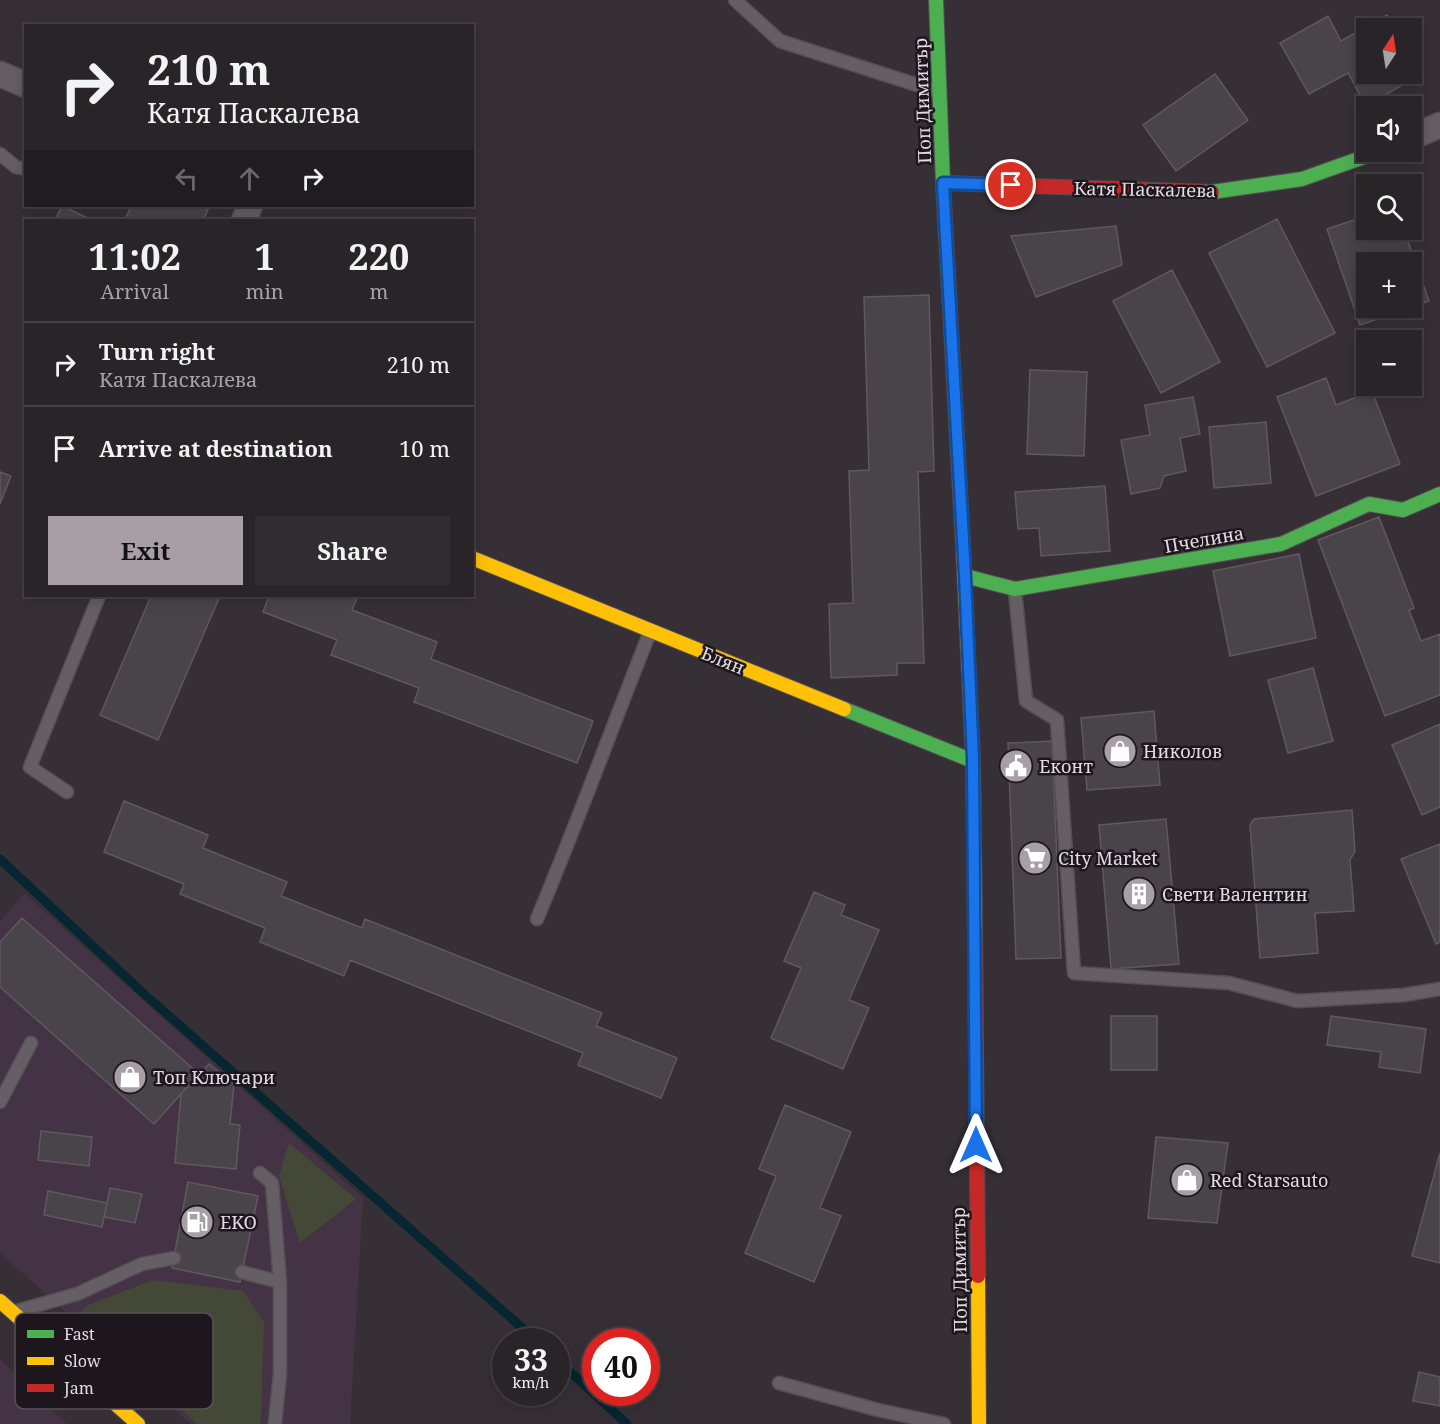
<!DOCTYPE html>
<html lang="en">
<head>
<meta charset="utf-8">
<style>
  body { margin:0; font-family:"Noto Serif",serif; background:#302c30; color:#f1f3f6; height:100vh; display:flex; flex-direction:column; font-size:22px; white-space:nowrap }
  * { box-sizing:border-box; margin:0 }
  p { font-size:20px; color:#a5a4a8 }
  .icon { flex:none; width:33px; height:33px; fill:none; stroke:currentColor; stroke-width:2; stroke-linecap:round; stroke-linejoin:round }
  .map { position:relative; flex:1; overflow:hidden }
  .panel { position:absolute; left:24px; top:219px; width:450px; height:378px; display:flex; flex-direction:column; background:#282428; border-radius:0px; box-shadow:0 3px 15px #0003,0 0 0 2px #444145 }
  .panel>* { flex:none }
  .banner { position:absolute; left:24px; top:24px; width:450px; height:183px; border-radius:0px; box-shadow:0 3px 15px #0003,0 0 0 2px #444145; background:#282428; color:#f1f3f6; overflow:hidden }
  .needle { width:39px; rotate:12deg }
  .controls { position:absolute; left:1356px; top:18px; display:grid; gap:12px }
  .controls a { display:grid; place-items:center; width:66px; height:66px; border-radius:0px; background:#282428; box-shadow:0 3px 15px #0003,0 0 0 2px #444145; font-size:30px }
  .speed { position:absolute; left:492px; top:1328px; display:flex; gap:12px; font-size:30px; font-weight:700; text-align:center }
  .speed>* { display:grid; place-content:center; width:78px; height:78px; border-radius:50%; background:#282428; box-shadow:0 3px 15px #0003,0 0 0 2px #444145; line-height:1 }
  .speed small { font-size:15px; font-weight:400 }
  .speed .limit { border:9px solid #d22; background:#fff; color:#111 }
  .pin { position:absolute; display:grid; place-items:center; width:51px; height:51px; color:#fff; margin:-26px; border:3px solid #fff; border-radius:50%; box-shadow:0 2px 6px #0007 }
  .me { position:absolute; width:66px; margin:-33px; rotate:0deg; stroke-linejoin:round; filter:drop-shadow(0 0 4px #0008) }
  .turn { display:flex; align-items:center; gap:21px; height:126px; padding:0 24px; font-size:27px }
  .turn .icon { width:78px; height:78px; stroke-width:2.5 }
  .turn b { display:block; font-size:42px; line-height:51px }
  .lanes { display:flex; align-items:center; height:57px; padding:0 24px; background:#0003; justify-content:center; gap:30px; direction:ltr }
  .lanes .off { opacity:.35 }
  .eta { display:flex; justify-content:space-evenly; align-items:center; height:102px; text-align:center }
  .eta b { font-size:36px; font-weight:700; line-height:42px }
  .cta { display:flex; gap:12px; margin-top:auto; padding:12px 24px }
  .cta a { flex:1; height:69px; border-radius:0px; background:#a79ea6; color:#111; font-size:24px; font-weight:700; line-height:69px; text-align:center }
  .cta a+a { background:#302c30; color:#f1f3f6 }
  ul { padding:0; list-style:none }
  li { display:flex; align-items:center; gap:18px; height:84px; padding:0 24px; border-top:2px solid #444145 }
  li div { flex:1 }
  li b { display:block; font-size:22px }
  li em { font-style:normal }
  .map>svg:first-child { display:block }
  .built { fill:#434 }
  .green { fill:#434936 }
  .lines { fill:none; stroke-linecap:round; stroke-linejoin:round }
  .stream { stroke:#062631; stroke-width:9 }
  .building { fill:#494449; stroke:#5f595f; stroke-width:1.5 }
  .lane-casing { stroke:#554f55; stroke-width:15 }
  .street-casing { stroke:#554f55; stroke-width:27 }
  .fast-casing { stroke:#554f55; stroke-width:16 }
  .slow-casing { stroke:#554f55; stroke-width:16 }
  .jam-casing { stroke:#554f55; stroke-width:16 }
  .lane { stroke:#655f65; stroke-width:12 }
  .street { stroke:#655f65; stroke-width:24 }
  .fast { stroke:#4caf50; stroke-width:14 }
  .slow { stroke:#ffc107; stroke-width:14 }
  .jam { stroke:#c62828; stroke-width:14 }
  .route-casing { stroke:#114b97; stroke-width:15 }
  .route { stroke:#1a73e8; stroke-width:10 }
  .labels { text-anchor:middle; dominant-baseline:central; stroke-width:5; stroke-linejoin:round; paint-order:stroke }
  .street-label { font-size:18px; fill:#e4dae3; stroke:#1d171d }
  .poi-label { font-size:18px; fill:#e4dae3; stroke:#1d171d; text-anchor:start }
  .key { fill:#1d171d; stroke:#595258; stroke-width:1.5 }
  .key-label { font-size:16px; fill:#e4dae3 }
</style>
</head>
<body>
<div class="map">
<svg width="1440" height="1424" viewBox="0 0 1440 1424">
  <rect width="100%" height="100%" fill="#363036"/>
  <path class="built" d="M24,893L363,1198L350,1424H191L0,1253V922Z
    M0,1359L67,1424H0Z"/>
  <path class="green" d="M289,1143L356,1199L300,1243L279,1176Z
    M153,1280L243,1291L264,1322L261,1420L260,1424H197L82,1318V1310L88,1305Z"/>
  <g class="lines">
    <path class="stream" d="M0,859L142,992L537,1341
      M556,1359L627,1424"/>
  </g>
  <path class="building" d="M1387,15L1394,28H1366V74H1412V60L1420,75L1366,106L1348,73L1309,94L1280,43L1328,16L1341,41Z
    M1215,74L1248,120L1176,171L1143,125Z
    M62,206L92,220H55Z
    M131,206H204L203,208L208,210L203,220H134L126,217Z
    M1366,216V230H1404L1429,301L1412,307V262H1366V308H1411L1360,325L1327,229Z
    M1277,219L1335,333L1267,367L1209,253Z
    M1116,226L1122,265L1036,297L1011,236Z
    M1172,270L1220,362L1161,393L1113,301Z
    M929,295L934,471L918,472L924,663H897V675L831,678L829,604L853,603L849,471L869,470L864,297Z
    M1030,370L1087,372L1084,456L1027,454Z
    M1326,378L1336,405L1372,391L1400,464L1316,496L1277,397Z
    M1193,397L1200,434L1180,438L1186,471L1164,476L1160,488L1131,494L1121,440L1150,435L1145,405Z
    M1266,422L1271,483L1214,488L1209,427Z
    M0,472L11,476L0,504Z
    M1105,486L1110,551L1041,556L1039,528L1018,529L1015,492Z
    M1379,517L1414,608L1409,610L1421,641L1440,634V695L1385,716L1318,540Z
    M1299,554L1316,638L1230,656L1213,571Z
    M151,596H220L158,740L100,715Z
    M269,596H358L352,610L437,642L431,659L593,721L577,763L414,702L419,688L331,655L337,640L263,612Z
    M1313,668L1333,741L1288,753L1268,680Z
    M1154,711L1160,785L1087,790L1081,718Z
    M1440,724V807L1422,815L1392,745Z
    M1052,741L1061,958L1016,959L1008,743Z
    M124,801L208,835L203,848L287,882L281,896L362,928L365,919L602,1013L596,1026L677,1058L661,1098L578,1065L583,1053L350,960L344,976L260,942L265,928L180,894L184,884L104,852Z
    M1352,810L1355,851L1350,860L1354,911L1315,913L1318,953L1260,958L1250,825L1254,819Z
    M1166,819L1179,964L1111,969L1099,825Z
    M1440,844V942L1436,944L1401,859Z
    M814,892L845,905L841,915L879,930L849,1000L869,1008L843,1069L771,1038L801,968L784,961Z
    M22,918L199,1074L154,1124L0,987V942Z
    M1111,1016H1157V1070H1111Z
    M1331,1016L1426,1029L1420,1073L1379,1067L1381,1052L1327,1045Z
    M209,1064L234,1084L230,1124L240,1125L236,1169L175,1163L181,1094Z
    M785,1105L851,1132L820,1208L841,1216L814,1282L745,1253L776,1176L759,1169Z
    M41,1131L92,1137L89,1166L38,1160Z
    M1156,1137L1228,1143L1217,1223L1148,1218Z
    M1440,1153V1263L1412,1256Z
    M188,1182L258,1196L240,1282L172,1268Z
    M110,1188L142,1194L135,1223L104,1217Z
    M48,1191L107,1203L102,1227L44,1215Z
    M1419,1372L1440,1377V1406L1413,1401Z"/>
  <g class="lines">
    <defs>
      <path id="lane" d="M735,0L780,41L936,91
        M0,154L16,167L26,169
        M1015,591L1026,701L1057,720L1074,973L1229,983L1297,1001L1404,995L1440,989
        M67,792L30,767L99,596
        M537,919C577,824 612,727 650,632
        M0,1102L31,1043
        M260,1173L272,1183L280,1282
        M242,1272L280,1282V1374L275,1424
        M17,1311L77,1294L142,1264L174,1258
        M779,1383L878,1410L944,1424"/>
      <path id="street" d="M0,74L26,85
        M1412,137L1440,125
        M244,220L250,206"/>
      <path id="fast" d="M936,0L943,183L963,545
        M1212,192L1302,179L1378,152
        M965,576L1015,589L1281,544L1369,504L1403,510L1440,494
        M844,709L973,761"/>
      <path id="slow" d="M963,545L973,761L975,932
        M472,558L844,709
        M978,1276L979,1424
        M0,1301L138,1424"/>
      <path id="jam" d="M943,183L1212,192
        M975,932L978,1276"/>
    </defs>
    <use href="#lane" class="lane-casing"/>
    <use href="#street" class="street-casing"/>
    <use href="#fast" class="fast-casing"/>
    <use href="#slow" class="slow-casing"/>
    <use href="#jam" class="jam-casing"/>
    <use href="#lane" class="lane"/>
    <use href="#street" class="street"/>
    <use href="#fast" class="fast"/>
    <use href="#slow" class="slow"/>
    <use href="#jam" class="jam"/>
  </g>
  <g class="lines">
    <defs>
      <path id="route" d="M976,1145L973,760L965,576L943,183L1011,185"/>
    </defs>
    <use href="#route" class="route-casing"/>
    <use href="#route" class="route"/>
  </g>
  <defs>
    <symbol id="shop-disc" viewBox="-11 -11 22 22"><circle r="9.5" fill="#a79ea6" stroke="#1d171d"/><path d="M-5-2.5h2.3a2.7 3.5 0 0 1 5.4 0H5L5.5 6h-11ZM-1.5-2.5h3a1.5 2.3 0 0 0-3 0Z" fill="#fff"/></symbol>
    <symbol id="civic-disc" viewBox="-11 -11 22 22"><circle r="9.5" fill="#a79ea6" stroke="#1d171d"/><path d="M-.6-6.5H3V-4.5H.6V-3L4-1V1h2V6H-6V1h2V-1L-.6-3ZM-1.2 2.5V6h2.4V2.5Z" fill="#fff"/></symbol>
    <symbol id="supermarket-disc" viewBox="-11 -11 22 22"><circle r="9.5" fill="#a79ea6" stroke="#1d171d"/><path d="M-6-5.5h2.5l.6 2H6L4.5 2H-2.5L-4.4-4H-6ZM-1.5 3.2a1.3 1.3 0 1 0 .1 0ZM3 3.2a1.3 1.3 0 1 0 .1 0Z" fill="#fff"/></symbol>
    <symbol id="building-disc" viewBox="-11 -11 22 22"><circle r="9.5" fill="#a79ea6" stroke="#1d171d"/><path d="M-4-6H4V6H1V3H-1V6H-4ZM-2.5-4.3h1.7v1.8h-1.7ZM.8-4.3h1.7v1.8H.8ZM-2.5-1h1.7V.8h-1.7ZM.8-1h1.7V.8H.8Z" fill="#fff"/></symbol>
    <symbol id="fuel-disc" viewBox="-11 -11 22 22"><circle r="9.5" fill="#a79ea6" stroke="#1d171d"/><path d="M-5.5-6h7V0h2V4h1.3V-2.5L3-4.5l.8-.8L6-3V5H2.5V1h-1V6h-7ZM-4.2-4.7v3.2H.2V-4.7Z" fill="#fff"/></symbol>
  </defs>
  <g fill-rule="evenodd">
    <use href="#shop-disc" x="1101" y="732" width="38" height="38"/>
    <use href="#civic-disc" x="997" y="747" width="38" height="38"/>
    <use href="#supermarket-disc" x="1016" y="839" width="38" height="38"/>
    <use href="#building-disc" x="1120" y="875" width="38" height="38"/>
    <use href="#shop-disc" x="111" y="1058" width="38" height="38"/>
    <use href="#shop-disc" x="1168" y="1161" width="38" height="38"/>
    <use href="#fuel-disc" x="178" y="1203" width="38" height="38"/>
  </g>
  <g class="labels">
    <g class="street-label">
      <text transform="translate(922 101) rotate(-92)">Поп Димитър</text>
      <text transform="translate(1145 189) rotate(1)">Катя Паскалева</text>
      <text transform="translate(1204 539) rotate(-10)">Пчелина</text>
      <text transform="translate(723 660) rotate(22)">Блян</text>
      <text transform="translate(959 1270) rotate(-91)">Поп Димитър</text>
    </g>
    <g class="poi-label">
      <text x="1143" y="751">Николов</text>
      <text x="1039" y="766">Еконт</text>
      <text x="1058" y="858">City Market</text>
      <text x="1162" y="894">Свети Валентин</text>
      <text x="153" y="1077">Топ Ключари</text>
      <text x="1210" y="1180">Red Starsauto</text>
      <text x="220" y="1222">EKO</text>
    </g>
  </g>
  <rect x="15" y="1313" width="198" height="96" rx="9" class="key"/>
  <rect x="27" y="1330" width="27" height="8" fill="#4caf50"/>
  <rect x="27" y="1357" width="27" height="8" fill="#ffc107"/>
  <rect x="27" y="1384" width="27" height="8" fill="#c62828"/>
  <g class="key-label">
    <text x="64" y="1340">Fast</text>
    <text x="64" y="1367">Slow</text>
    <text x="64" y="1394">Jam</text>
  </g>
</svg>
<div class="controls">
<a><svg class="needle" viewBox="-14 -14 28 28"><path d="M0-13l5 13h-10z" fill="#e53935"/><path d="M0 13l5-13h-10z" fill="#a5a4a8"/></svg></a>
<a><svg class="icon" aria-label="sound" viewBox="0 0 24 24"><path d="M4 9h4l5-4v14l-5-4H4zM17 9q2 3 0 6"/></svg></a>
<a><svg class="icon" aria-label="search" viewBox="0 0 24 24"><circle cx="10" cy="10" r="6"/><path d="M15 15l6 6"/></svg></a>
<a>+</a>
<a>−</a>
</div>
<div class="speed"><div>33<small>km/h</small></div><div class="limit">40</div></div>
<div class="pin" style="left:1011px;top:185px;background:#d93025"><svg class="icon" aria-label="arrive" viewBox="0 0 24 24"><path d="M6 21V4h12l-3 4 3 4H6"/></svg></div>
<svg class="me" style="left:976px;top:1145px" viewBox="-20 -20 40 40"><path d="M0-17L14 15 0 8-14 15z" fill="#1a73e8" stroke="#fff" stroke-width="4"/></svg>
<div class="banner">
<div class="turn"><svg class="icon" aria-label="right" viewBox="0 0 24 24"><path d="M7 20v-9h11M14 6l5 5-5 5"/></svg><div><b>210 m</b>Катя Паскалева</div></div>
<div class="lanes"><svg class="icon off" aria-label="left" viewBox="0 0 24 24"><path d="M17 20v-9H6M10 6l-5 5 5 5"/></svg><svg class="icon off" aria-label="ahead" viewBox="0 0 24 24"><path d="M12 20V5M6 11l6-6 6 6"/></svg><svg class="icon" aria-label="right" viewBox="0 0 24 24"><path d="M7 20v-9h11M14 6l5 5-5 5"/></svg></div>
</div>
<section class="panel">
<div class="eta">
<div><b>11:02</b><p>Arrival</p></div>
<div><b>1</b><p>min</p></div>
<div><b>220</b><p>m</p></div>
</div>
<ul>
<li><svg class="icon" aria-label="right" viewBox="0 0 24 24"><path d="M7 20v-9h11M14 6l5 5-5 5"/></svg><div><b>Turn right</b><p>Катя Паскалева</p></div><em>210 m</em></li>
<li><svg class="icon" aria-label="arrive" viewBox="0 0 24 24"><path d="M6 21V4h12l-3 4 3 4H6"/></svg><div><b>Arrive at destination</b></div><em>10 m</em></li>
</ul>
<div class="cta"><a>Exit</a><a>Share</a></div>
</section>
</div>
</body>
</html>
